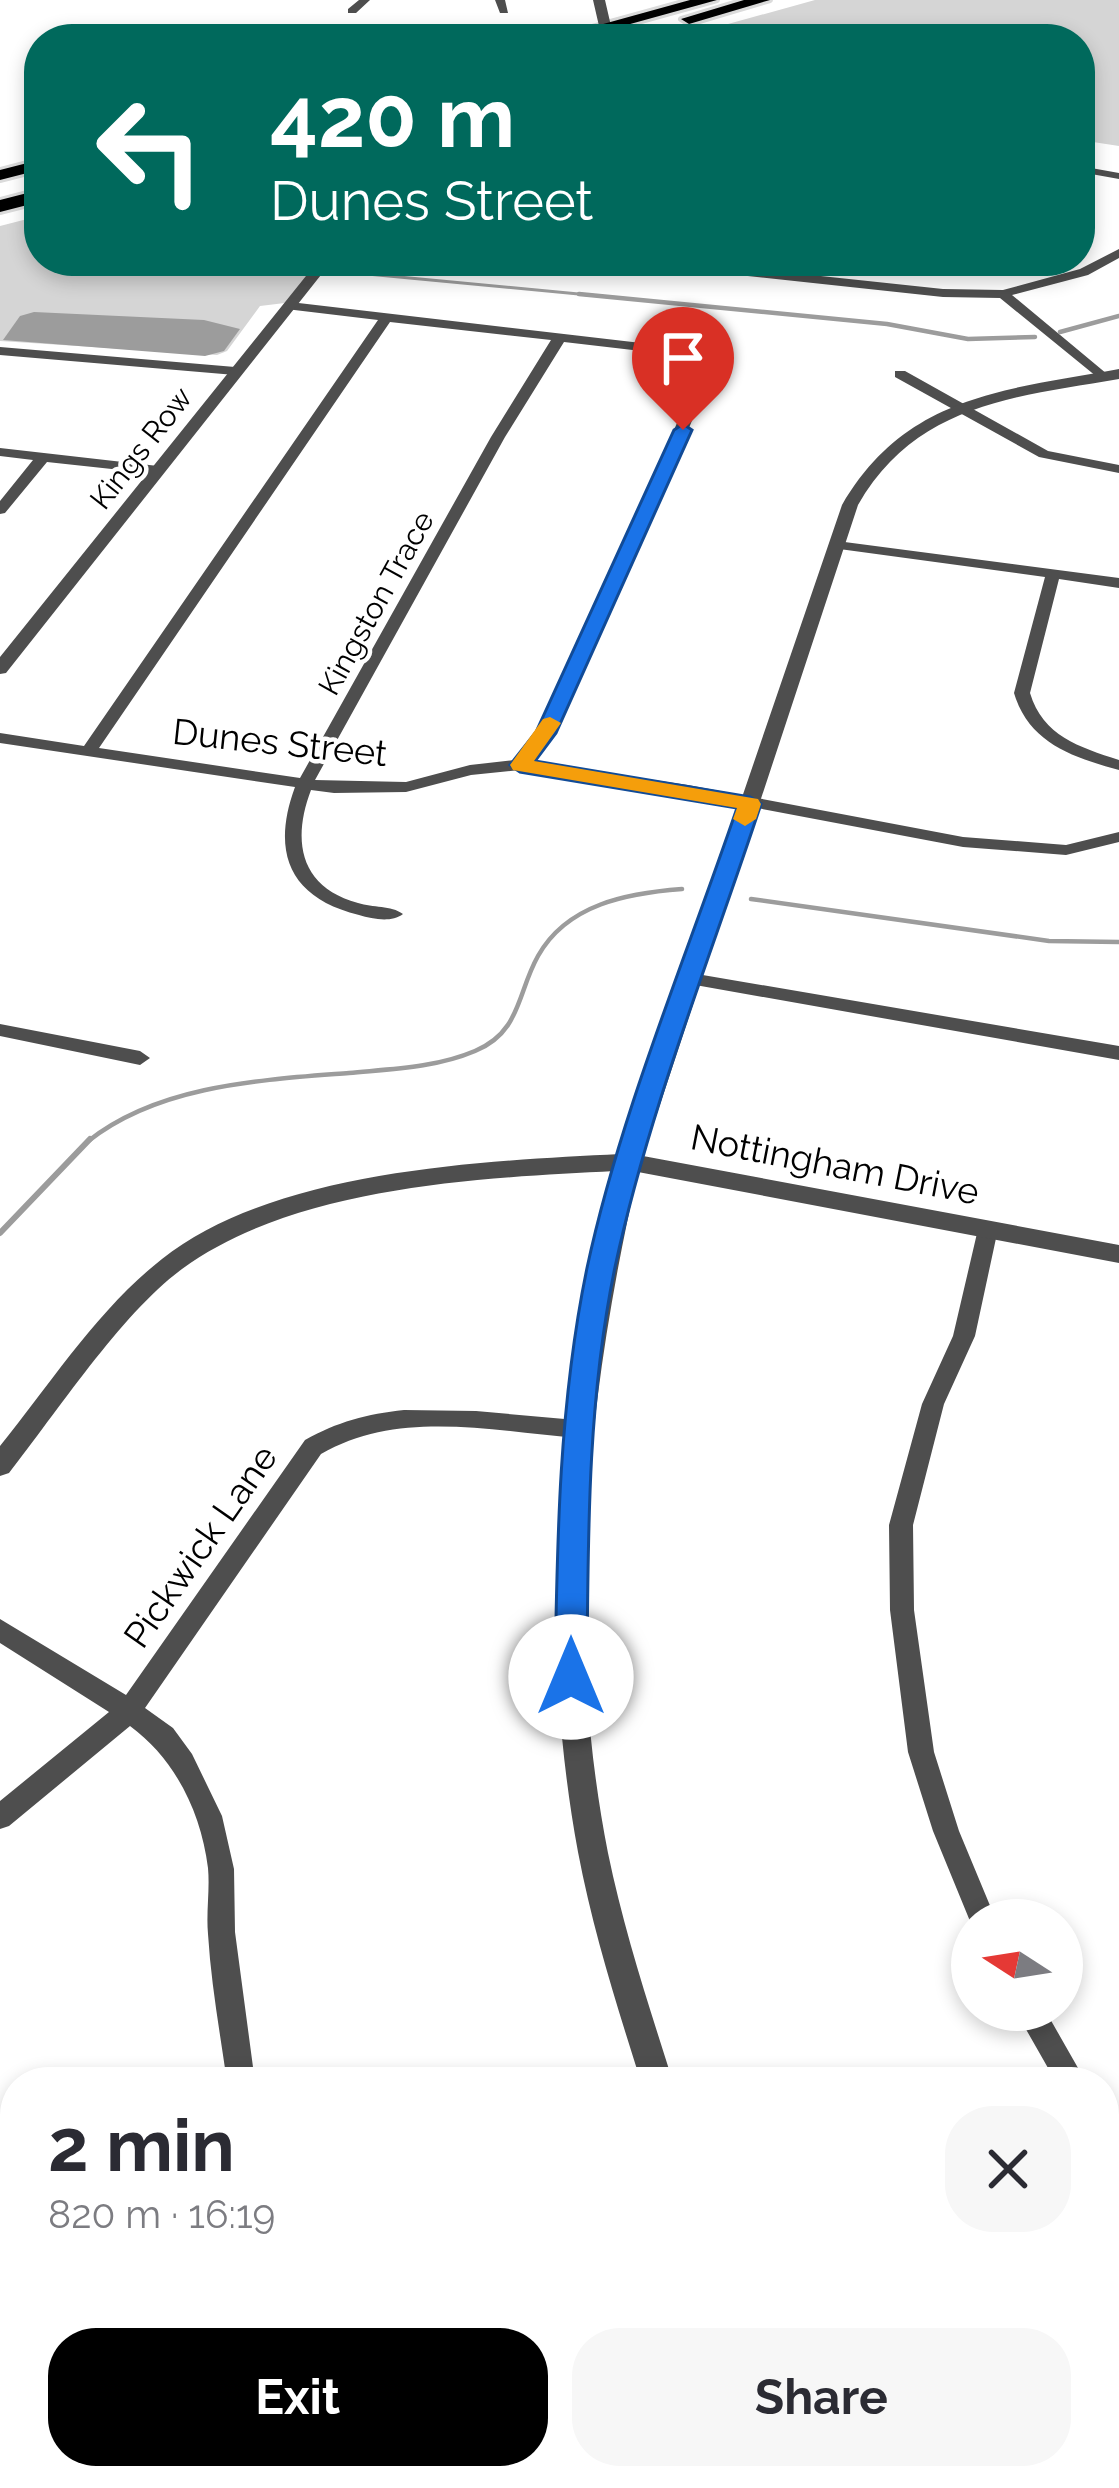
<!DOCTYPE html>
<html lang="en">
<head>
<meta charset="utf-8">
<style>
  body { margin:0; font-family:Raleway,sans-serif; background:#f7f7f7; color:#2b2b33; height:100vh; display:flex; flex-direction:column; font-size:45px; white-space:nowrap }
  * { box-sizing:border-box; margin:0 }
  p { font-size:39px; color:#7c7c81 }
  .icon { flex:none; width:66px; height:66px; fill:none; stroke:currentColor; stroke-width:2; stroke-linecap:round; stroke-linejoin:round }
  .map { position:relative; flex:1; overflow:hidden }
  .panel { position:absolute; left:0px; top:2067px; width:1119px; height:423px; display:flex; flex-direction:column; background:#fff; border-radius:48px 48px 0 0; box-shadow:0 6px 18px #0003 }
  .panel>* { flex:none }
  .top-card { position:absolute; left:24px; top:24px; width:1071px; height:252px; border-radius:48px; box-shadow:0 6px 18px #0003; background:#00695c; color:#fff; overflow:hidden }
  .needle { width:78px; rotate:282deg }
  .tools { position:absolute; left:951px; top:1899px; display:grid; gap:24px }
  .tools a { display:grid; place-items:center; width:132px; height:132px; border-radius:50%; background:#fff; box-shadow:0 6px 18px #0003; font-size:60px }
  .pin { position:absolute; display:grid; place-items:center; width:102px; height:102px; color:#fff; margin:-123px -51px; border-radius:50% 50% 50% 0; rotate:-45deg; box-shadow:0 0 12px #0007 }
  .pin .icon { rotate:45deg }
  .me { position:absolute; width:132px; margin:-66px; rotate:0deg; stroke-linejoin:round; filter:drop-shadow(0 0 9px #0008) }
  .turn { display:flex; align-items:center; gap:42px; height:252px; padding:0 48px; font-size:54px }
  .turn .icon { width:156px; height:156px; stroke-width:2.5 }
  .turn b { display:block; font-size:84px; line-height:102px }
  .round { display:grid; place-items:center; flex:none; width:126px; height:126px; border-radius:48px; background:#f7f7f7 }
  .head { display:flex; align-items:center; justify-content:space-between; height:204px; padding:0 48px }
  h1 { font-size:72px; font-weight:700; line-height:90px }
  .action { display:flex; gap:24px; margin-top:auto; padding:24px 48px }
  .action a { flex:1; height:138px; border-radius:48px; background:#000; color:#fff; font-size:48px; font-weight:700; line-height:138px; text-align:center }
  .action a+a { background:#f7f7f7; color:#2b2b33 }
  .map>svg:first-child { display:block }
  .green { fill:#d5d5d5 }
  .water { fill:#9c9c9c }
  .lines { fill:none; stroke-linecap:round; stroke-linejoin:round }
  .stream-far2 { stroke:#9c9c9c; stroke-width:3 }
  .stream-far1 { stroke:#9c9c9c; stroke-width:4.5 }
  .stream { stroke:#9c9c9c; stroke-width:6 }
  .trunk-casing { stroke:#dbdbdb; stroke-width:6 }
  .minor { fill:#4e4e4e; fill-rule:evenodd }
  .tertiary { fill:#4e4e4e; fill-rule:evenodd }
  .trunk { fill:#000; fill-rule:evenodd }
  .route { fill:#1a73e8; stroke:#114b97; stroke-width:3 }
  .slow { fill:#f59e0b }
  .labels { text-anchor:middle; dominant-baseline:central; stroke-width:9; stroke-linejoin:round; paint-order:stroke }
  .far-street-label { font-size:30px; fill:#000; stroke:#fff }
  .street-label { font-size:36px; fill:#000; stroke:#fff }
</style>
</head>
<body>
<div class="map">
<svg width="1119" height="2488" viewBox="0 0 1119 2488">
  <rect width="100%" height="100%" fill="#fff"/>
  <path class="green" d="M815,0H1119V146L1080,140V39H674Z
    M39,216V261H80L88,267L138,271L218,261H325L293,302L260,306L227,351L217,355L0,341V226Z"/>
  <path class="water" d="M34,312L204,320L240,329L224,351L205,356L3,340L20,316Z"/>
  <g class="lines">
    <path class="stream-far2" d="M325,270L610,297"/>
    <path class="stream-far1" d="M579,294L887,324L968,339L1035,337
      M1060,332L1119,316
      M751,899L1049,941L1119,942
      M87,1142C158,1085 260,1080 349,1073C391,1069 435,1068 475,1051C521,1032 517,993 538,956C567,904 628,893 682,889"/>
    <path class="stream" d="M0,1233L90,1139"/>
    <defs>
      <path id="trunk" d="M690,0H717L576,39H549Z
        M744,0H770L689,24L681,19Z
        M39,160V170L0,180V170Z
        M39,190V202L0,212V200Z"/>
    </defs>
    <use href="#trunk" class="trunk-casing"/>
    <path class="minor" d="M359,0H370L356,13H348V9Z
      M495,0H505L508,13H500Z
      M1080,166L1119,173V179L1080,172Z
      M1119,249V258L1088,275L1012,295L1107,374V380L1102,381L1000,298L943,297L645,265L639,261H679L943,289L1003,290L1080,269Z
      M290,302L667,346L717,360L651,520L554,733L531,762L688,785L963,837L1066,845L1119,832V842L1066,855L963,847L688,795L520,770L471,775L406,792L334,793L311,790C292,840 299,887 358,903C373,908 391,905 403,914C391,923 373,919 359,915C289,898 271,852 295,787L0,743V733L84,746L378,320L286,309L284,306ZM390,322L551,340L491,437L300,778L99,748ZM564,342L667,354L702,362L637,520L538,732L515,760L470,765L406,782L315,780L505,437Z
      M0,347L235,367L242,371L235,375L0,355Z
      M895,371H905L1048,451L1119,465V473L1039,457L895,377Z
      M0,448L158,466L165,470L158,474L47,462L5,513L0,514V501L33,460L0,456Z
      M837,541L1119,578V588L1059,579L1030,693C1043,736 1079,747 1119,760V770C1072,757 1029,743 1014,693L1045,577L832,548V542Z
      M691,973L1119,1046V1060L684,983L682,979Z
      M0,1024L140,1051L150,1058L140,1065L0,1036Z
      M988,1221L998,1229L975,1336L944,1404L913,1525L914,1610L934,1752L959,1831L996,1920H972V1926L933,1831L908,1752L890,1610L889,1525L922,1404L953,1336L978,1229Z
      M404,1410L476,1411L576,1420L584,1423L587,1429L584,1435L576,1438C492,1431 398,1409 321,1454L145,1708L173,1728L192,1754L222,1816L234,1869L235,1932L255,2082H227C220,2033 211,1983 208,1934C206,1912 210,1890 208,1868C201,1812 175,1759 130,1726L9,1826L0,1829V1801L109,1712L0,1643V1619L126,1695L305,1440C337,1422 367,1414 404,1410Z
      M1015,2010H1045L1086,2082H1056Z
      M1104,2109L1119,2119V2157L1104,2147Z
      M343,2475H376L381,2488H349Z"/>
    <path class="tertiary" d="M593,0H605L614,39H602Z
      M318,261H332L6,673L0,674V657Z
      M1119,369V379C1014,397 916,404 858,505L643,1156L1119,1245V1263L638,1172C587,1397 563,1625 608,1853C624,1931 649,2006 673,2082H641C617,2006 593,1931 578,1852C535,1620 561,1398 615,1171C478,1178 296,1186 182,1269C121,1314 57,1412 9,1473L0,1476V1446C51,1383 98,1309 162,1259C274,1170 481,1161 620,1154L842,505C906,395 1004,390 1119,369Z
      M841,2475H881L886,2488H846Z"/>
    <use href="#trunk" class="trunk"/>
  </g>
  <path class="route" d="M683,424L692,430L556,733L535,761L750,797L761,804C711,956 649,1109 615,1267C587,1402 588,1540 587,1677L583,1687L571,1691L560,1687L555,1677C557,1540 559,1403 587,1268C620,1114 686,958 737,808L520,772L510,765L536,732L674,430Z"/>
  <path class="slow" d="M550,717L561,723L534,761L758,799L761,804L756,819L745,826L733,819L737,808L513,770L510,765L543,719Z"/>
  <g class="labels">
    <g class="far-street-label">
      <text transform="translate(141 448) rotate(-52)">Kings Row</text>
      <text transform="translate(376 603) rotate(-61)">Kingston Trace</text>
    </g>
    <g class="street-label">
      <text transform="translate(280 742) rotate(6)">Dunes Street</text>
      <text transform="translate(835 1164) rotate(11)">Nottingham Drive</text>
      <text transform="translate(200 1546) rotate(-55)">Pickwick Lane</text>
    </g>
  </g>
</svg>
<div class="tools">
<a><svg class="needle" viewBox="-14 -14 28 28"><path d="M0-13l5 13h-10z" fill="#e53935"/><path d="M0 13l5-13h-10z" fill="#7c7c81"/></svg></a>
</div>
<div class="pin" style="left:683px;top:430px;background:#d93025"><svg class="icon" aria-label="arrive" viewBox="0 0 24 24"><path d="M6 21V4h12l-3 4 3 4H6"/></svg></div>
<svg class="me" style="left:571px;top:1677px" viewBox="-20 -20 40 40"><circle r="19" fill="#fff"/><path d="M0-13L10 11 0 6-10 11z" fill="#1a73e8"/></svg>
<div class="top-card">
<div class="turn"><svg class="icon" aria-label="left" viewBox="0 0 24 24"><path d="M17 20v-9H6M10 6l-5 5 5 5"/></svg><div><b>420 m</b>Dunes Street</div></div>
</div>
<section class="panel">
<div class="head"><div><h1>2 min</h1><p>820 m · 16:19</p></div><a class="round"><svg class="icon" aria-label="close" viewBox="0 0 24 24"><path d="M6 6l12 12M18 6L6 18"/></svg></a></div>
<div class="action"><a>Exit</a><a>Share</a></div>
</section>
</div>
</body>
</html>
